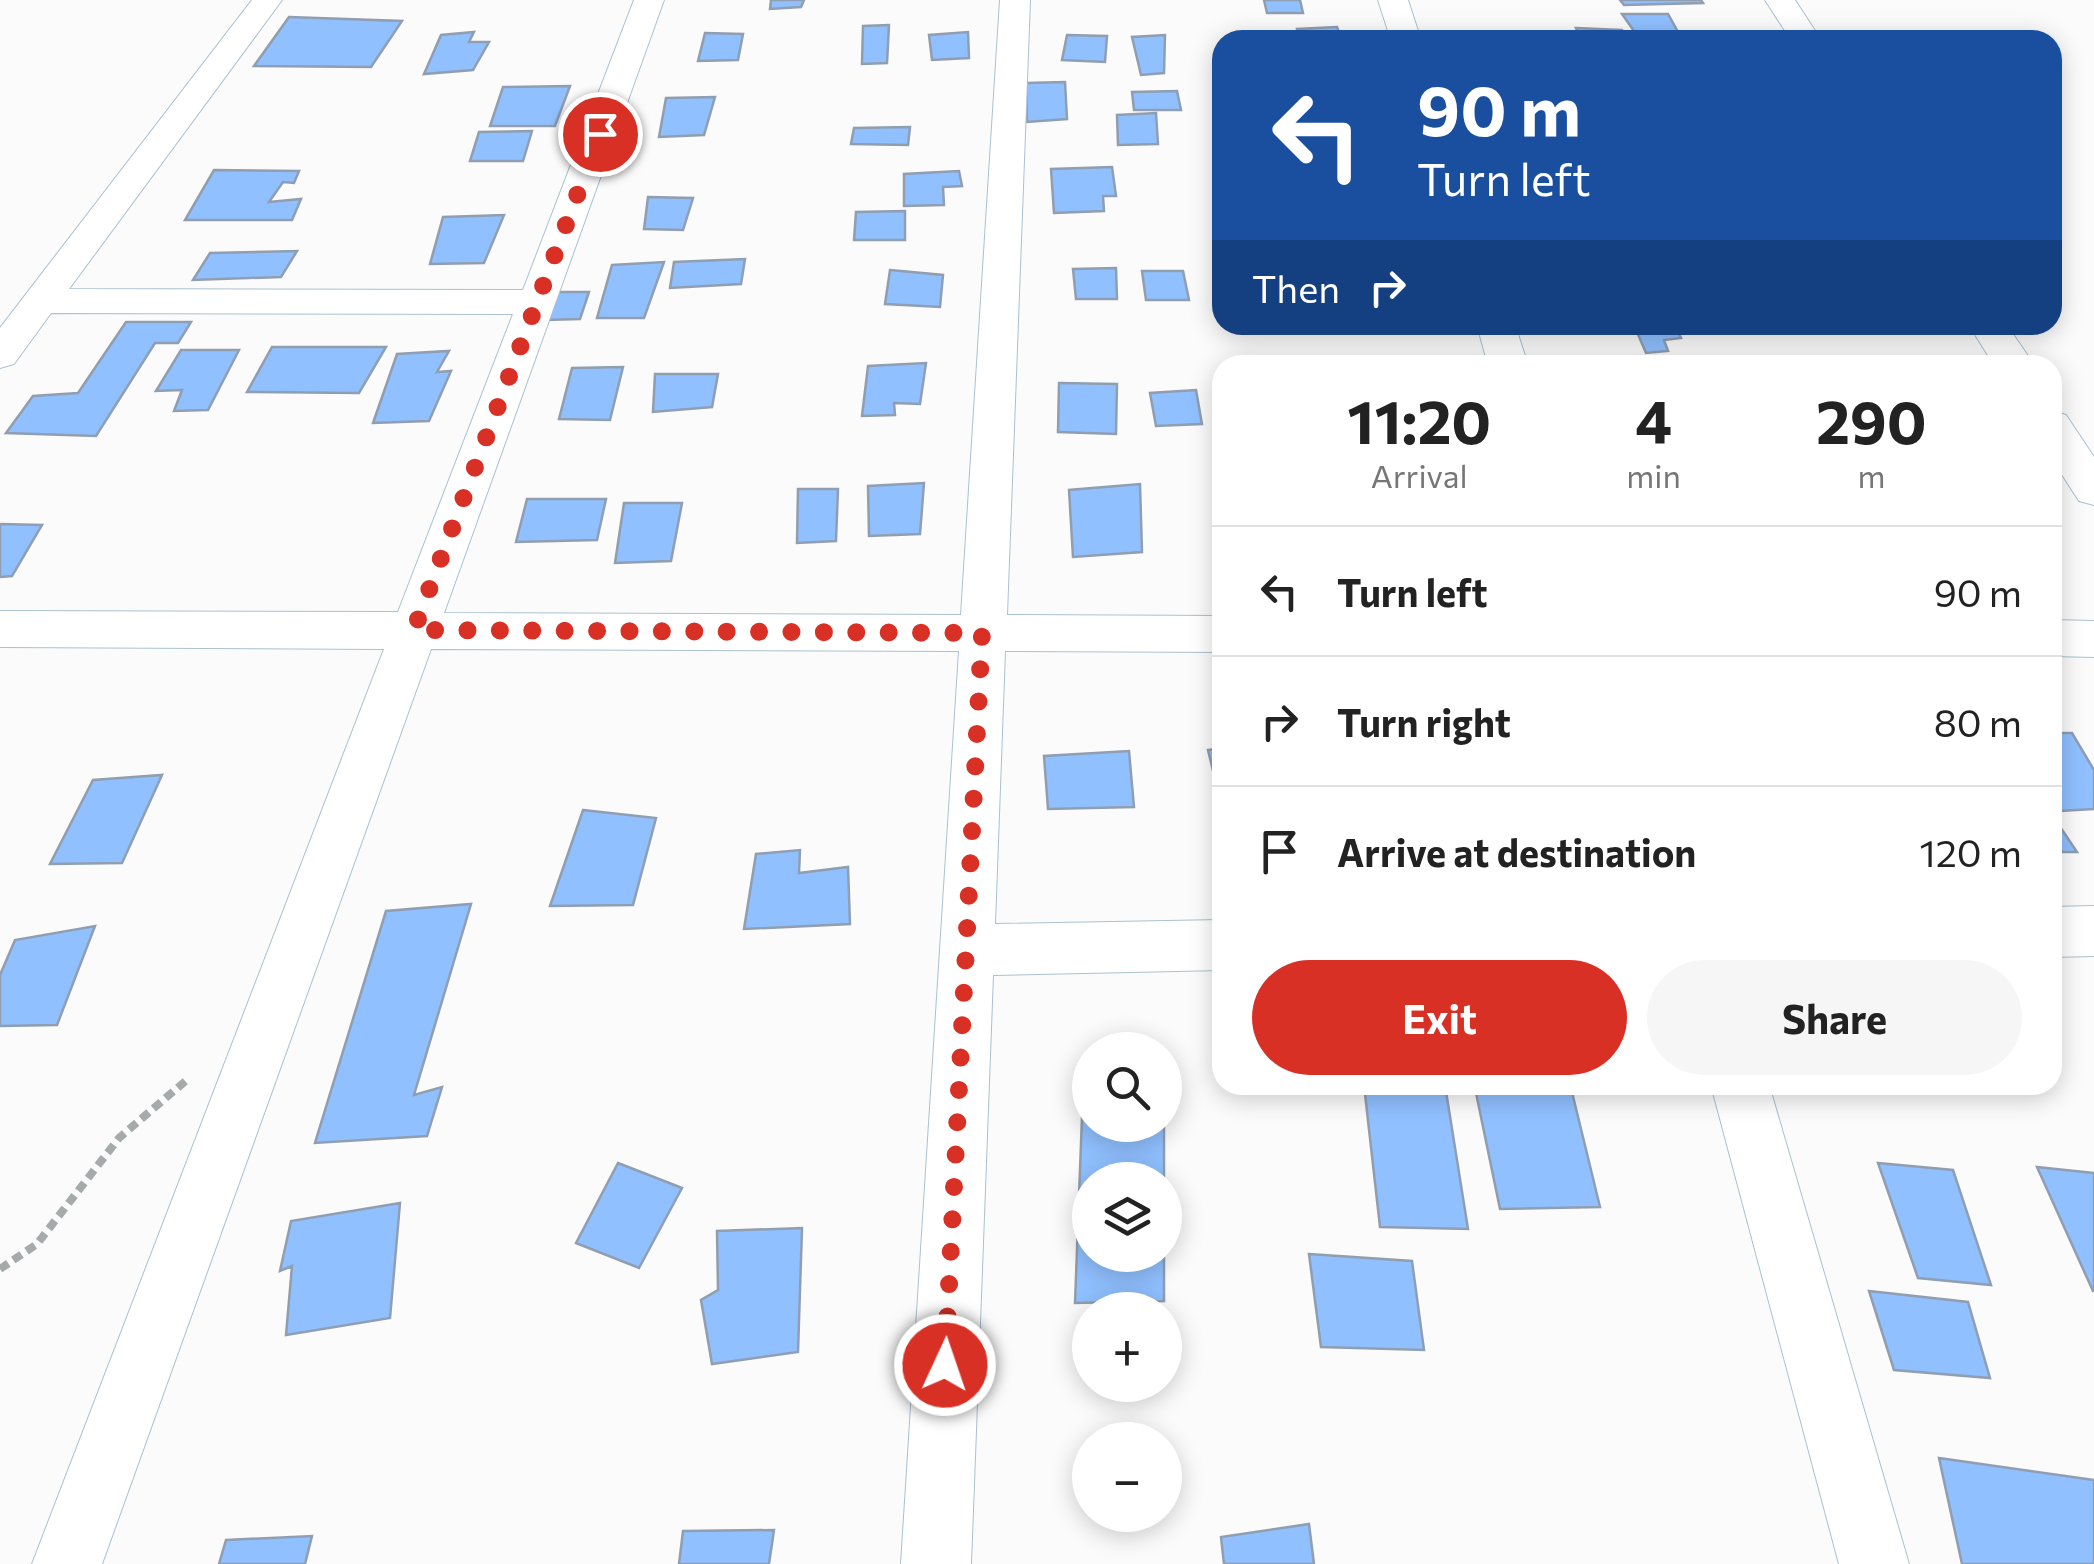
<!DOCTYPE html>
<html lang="en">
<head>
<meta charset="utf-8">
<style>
  body { margin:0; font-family:Commissioner,sans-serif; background:#f6f6f6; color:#222; height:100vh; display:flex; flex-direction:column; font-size:38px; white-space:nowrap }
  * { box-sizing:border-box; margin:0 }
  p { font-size:32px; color:#767676 }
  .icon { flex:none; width:55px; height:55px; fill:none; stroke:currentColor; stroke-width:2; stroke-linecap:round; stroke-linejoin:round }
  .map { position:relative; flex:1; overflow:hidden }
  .panel { position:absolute; left:1212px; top:355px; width:850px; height:740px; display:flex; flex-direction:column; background:#fff; border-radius:30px; box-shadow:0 5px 25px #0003 }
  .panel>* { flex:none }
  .guide { position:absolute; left:1212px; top:30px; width:850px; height:305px; border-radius:30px; box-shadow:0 5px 25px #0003; background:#1a4fa0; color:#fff; overflow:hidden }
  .tools { position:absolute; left:1072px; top:1032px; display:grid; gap:20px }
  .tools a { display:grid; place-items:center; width:110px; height:110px; border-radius:50%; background:#fff; box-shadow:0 5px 25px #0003; font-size:50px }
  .pin { position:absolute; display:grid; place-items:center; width:85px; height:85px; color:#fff; margin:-42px; border:5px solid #fff; border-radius:50%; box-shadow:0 2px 10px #0007 }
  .me { position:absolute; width:110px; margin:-55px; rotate:3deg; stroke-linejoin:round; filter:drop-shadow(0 0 8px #0008) }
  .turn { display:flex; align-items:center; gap:35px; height:210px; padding:0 40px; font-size:45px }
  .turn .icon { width:130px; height:130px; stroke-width:2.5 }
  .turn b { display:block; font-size:70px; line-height:85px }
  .then { display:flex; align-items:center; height:95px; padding:0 40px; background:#0003; gap:20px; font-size:38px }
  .eta { display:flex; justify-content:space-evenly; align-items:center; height:170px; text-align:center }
  .eta b { font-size:60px; font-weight:700; line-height:70px }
  .cta { display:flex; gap:20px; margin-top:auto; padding:20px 40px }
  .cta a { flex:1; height:115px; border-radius:60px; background:#d93025; color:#fff; font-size:40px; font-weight:700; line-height:115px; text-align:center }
  .cta a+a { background:#f6f6f6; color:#222 }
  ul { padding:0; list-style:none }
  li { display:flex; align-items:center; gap:30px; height:130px; padding:0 40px; border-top:2px solid #e0e0e0 }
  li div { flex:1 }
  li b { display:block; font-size:38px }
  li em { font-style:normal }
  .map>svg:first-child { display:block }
  .building { fill:#90c0ff; stroke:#909eb1; stroke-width:2.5 }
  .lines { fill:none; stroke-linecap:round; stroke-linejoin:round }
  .minor-casing { stroke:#aac1cf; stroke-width:2 }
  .path { stroke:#a7aaab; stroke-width:8; stroke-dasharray:10 6; stroke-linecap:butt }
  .minor { fill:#fff; fill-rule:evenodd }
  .route { stroke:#d93025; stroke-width:18; stroke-dasharray:0 32.4 }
</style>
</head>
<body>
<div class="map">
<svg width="2094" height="1564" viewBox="0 0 2094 1564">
  <rect width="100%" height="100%" fill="#fbfbfb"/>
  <path class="building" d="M771,0H804L801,7L770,9Z
    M1264,0H1300L1303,13H1267Z
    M1620,0H1701L1703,3L1624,5Z
    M1622,14H1668L1678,32L1634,31Z
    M289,17L402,21L371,67L254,66Z
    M889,25L887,63L862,64L863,26Z
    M1337,27L1342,40H1300L1297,29Z
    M1576,28L1622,30L1628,40H1582Z
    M474,32L469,42H489L473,70L424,74L441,35Z
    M968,32L969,58L932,60L929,35Z
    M705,33L743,34L738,60L698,61Z
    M1067,35L1107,36L1105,62L1062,60Z
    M1165,35L1164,73L1141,75L1132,37Z
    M1065,82L1067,119L1027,122L1026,83Z
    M570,86L555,126H490L503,87Z
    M1177,91L1181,110H1134L1132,92Z
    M715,97L704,135L659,137L666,98Z
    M1156,113L1158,144L1118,145L1117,115Z
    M910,127L908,145L851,144L854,128Z
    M532,131L523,161H470L479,132Z
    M1112,167L1116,196H1103L1104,211L1054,213L1051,169Z
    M214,170L299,171L294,183L283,182L269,202L301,199L292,220H185Z
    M959,171L962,186L943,187L944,205L904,206V174Z
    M648,197L693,198L683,230L644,229Z
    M905,211V240H854L856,212Z
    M504,215L484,263L430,264L443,217Z
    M297,251L281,277L193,280L210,253Z
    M745,259L741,284L670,288L674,262Z
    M664,262L644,318H597L612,265Z
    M1116,268L1117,299H1076L1073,269Z
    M890,270L943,275L940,307L885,304Z
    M1142,271H1183L1189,300H1146Z
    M555,292H589L580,319L547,320Z
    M126,322H191L178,343H155L96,436L6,433L33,396L78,393Z
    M1634,325H1675L1681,338L1664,340L1668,351L1646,353Z
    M272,347H386L359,393L247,392Z
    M181,350H239L208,410L174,411L182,390L156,391Z
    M449,351L437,372L451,371L429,421L373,423L397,354Z
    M926,363L920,404L894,403L895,415L862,416L868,366Z
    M623,367L610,420L559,419L572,368Z
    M655,374H718L712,407L653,412Z
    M1059,383L1117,384L1116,434L1058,432Z
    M1196,390L1202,424L1156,426L1150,393Z
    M924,483L920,534L869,536L868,486Z
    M1140,484L1142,552L1073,557L1069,490Z
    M798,489H838L836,541L797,543Z
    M527,499H606L597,540L516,542Z
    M624,503H682L671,561L615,563Z
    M0,524L42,525L12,576L0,577Z
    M2052,733H2072L2094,770V809L2060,811L2052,797Z
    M1222,748V787H1217L1208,750Z
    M1129,751L1134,807L1048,809L1044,756Z
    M162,775L122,863L50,864L93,780Z
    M583,810L656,818L633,905L550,906Z
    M2052,815L2077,852H2052Z
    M800,850L799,873L848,867L850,924L744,929L756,854Z
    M471,904L414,1095L442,1087L427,1136L315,1143L386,911Z
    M95,926L57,1025L0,1026V975L15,940Z
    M1364,1085H1445L1468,1229L1380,1227Z
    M1571,1088L1600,1207L1500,1209L1476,1093Z
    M1082,1117H1090V1125H1164V1180H1090V1255H1164V1301L1075,1303Z
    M618,1163L682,1188L639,1268L576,1243Z
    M1878,1163L1953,1170L1991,1285L1918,1278Z
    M2037,1167L2094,1173V1291H2093Z
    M400,1203L390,1318L286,1335L292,1266L280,1271L291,1221Z
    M802,1228L798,1352L712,1364L701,1300L718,1290L717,1231Z
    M1309,1254L1412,1261L1424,1350L1321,1347Z
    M1869,1291L1968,1302L1990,1378L1894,1370Z
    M1939,1458L2094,1480V1564H1962Z
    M1309,1524L1314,1564H1224L1221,1537Z
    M774,1530L769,1564H679L683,1531Z
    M312,1536L305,1564H219L226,1540Z"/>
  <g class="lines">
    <defs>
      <path id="minor" d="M252,0H282L69,289L523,290L634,0H664L444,613L961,615L1000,0H1030L1007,615L1222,616V652L1005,651L995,924L1222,920V970L993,975L971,1564H901L959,651L431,649L102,1564H32L384,649L0,647V611L398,612L513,314L51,313L14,364L0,368V328Z
        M1378,0H1408L1421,40H1391Z
        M1765,0H1795L1821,40H1791Z
        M1477,325H1515L1528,365H1488Z
        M1969,325H2007L2034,365H1994Z
        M2052,411L2066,415L2094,457V505L2079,501L2052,459Z
        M2052,620L2094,621V657L2052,656Z
        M2094,906V956L2052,957V907Z
        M1711,1085H1769L1909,1564H1839Z"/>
    </defs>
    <use href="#minor" class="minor-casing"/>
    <path class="path" d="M0,1269L37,1244L119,1138L189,1078"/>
    <use href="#minor" class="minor"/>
  </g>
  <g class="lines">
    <path class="route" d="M600,134L414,630L982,633L945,1365"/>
  </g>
</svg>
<div class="tools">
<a><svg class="icon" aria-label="search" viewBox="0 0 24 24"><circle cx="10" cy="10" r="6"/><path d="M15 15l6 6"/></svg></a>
<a><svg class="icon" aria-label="layers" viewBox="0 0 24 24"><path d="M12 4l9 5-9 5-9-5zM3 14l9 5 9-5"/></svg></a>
<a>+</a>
<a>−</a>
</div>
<div class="pin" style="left:600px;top:134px;background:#d93025"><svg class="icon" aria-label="arrive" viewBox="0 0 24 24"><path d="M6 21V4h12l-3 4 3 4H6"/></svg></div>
<svg class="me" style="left:945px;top:1365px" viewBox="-20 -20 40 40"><circle r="17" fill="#d93025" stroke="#fff" stroke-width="3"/><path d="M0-11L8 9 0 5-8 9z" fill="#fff"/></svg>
<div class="guide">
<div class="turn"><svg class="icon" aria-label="left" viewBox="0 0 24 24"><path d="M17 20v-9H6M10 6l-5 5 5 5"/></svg><div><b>90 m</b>Turn left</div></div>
<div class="then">Then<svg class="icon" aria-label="right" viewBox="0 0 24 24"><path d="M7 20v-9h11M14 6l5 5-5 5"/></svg></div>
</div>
<section class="panel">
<div class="eta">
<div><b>11:20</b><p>Arrival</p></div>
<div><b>4</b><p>min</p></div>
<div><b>290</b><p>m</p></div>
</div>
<ul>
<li><svg class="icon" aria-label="left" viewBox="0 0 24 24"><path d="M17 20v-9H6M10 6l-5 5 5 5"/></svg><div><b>Turn left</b></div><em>90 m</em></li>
<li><svg class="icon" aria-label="right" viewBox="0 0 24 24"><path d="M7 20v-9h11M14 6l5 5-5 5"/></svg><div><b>Turn right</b></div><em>80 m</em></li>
<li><svg class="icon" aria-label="arrive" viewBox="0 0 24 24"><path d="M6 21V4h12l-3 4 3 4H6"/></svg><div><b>Arrive at destination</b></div><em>120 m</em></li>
</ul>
<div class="cta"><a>Exit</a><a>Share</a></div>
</section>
</div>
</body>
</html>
